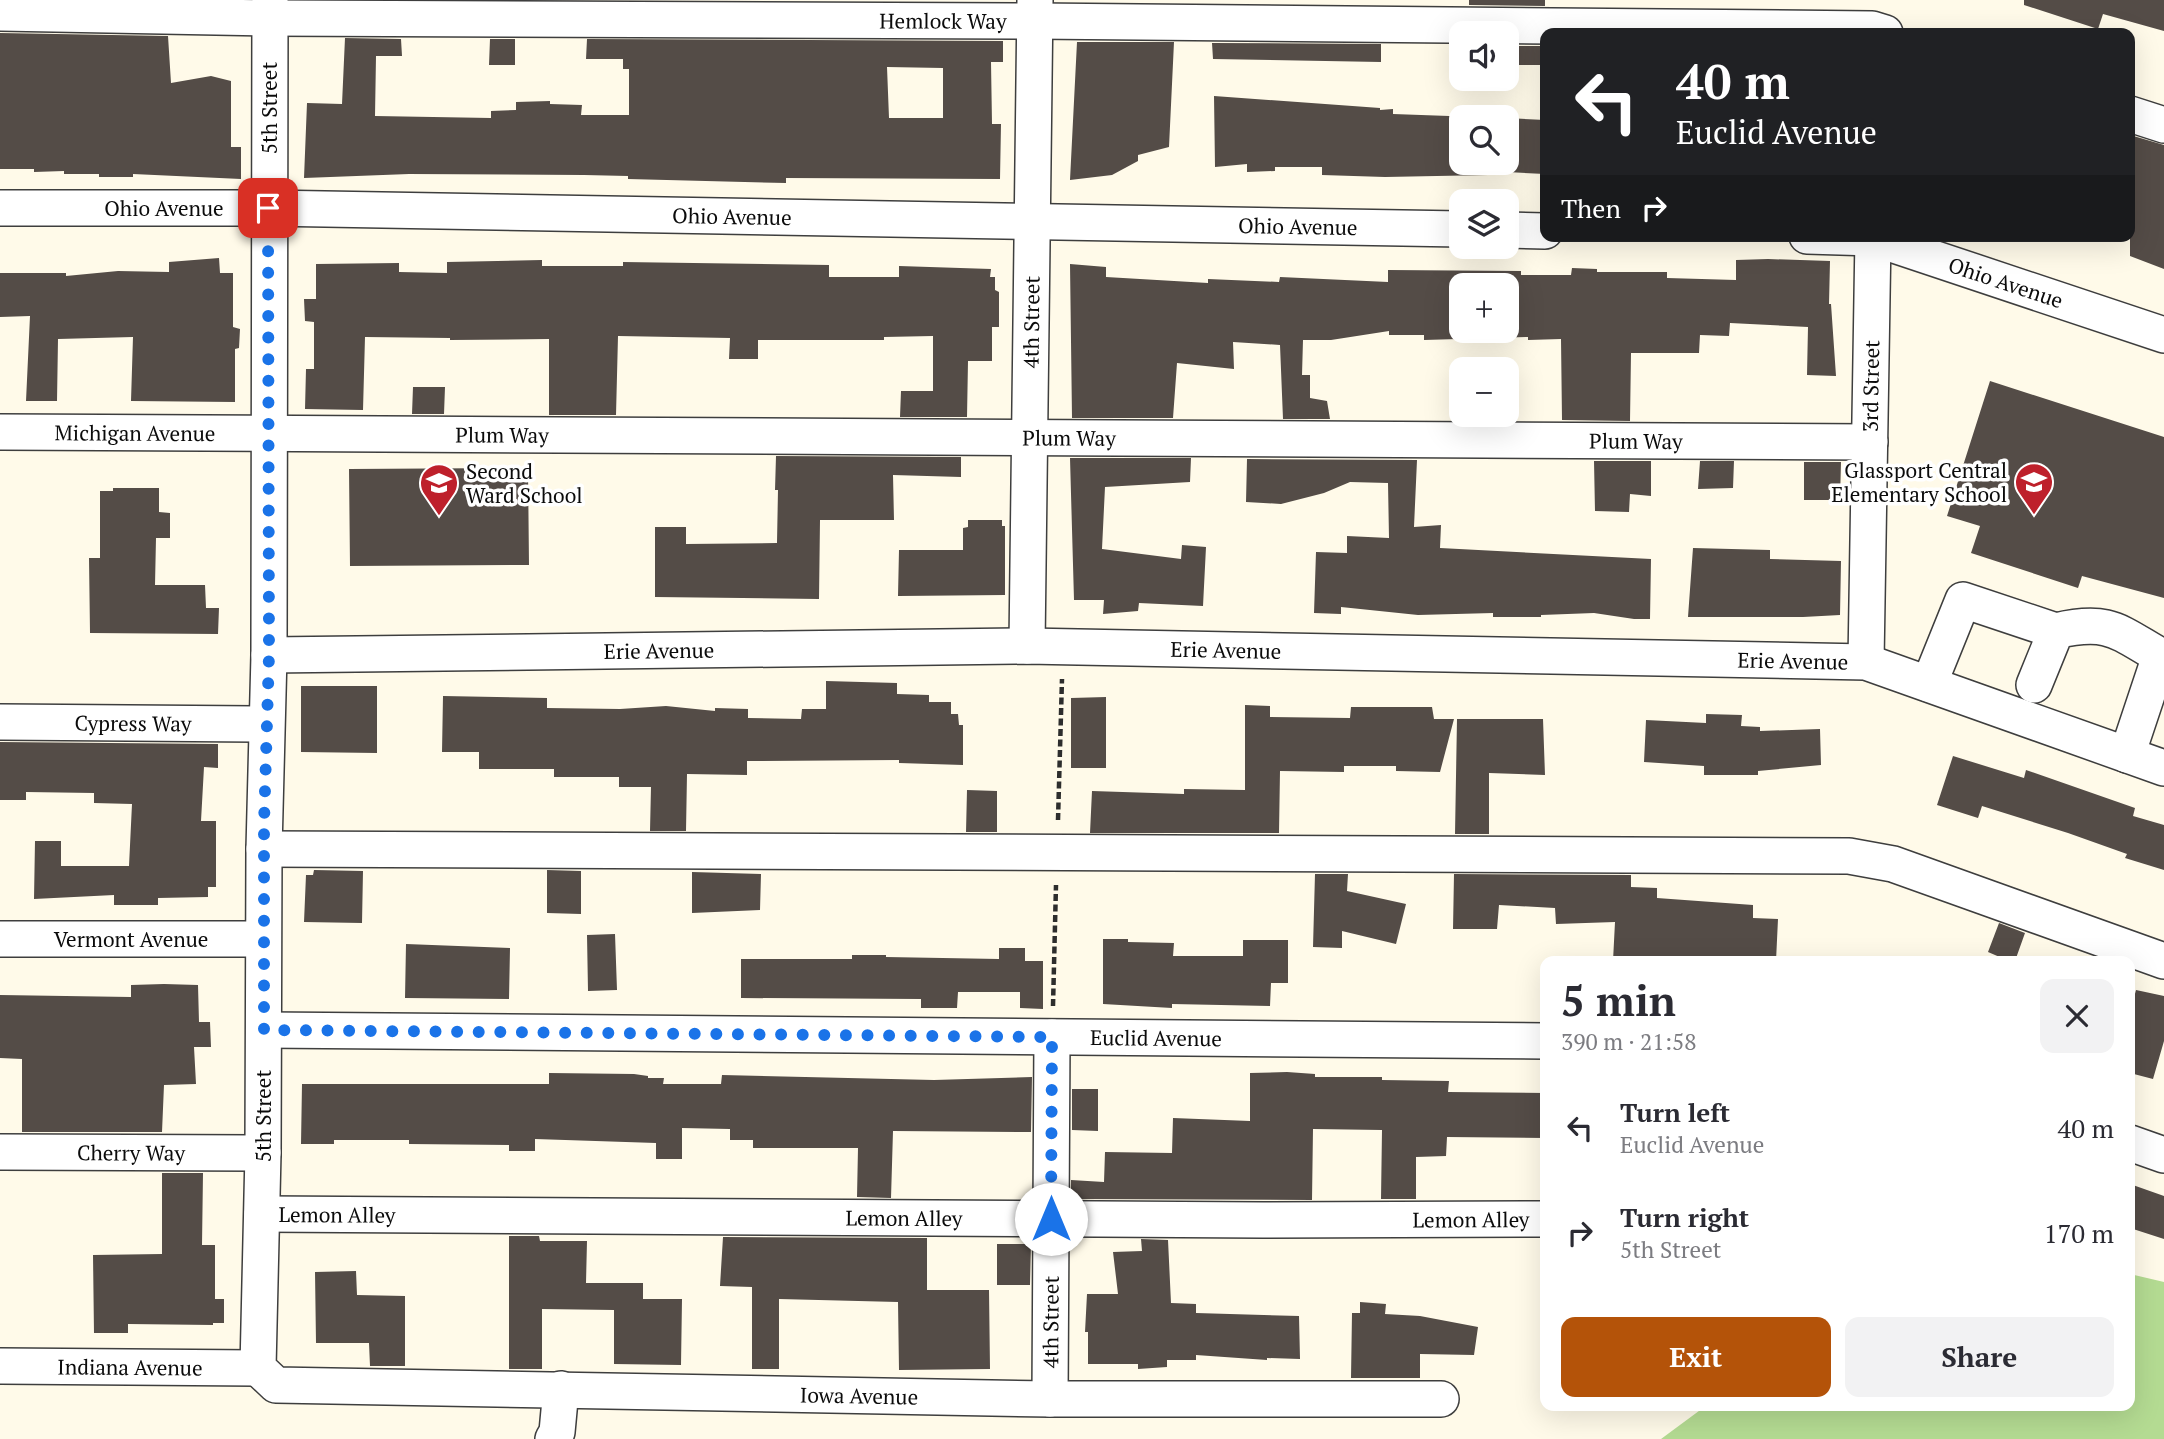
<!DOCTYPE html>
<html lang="en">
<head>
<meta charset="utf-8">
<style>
  body { margin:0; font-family:"PT Serif",serif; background:#f2f2f3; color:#2b2b33; height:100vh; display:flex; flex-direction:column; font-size:26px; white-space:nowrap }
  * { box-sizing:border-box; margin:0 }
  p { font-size:23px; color:#7c7c81 }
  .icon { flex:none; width:38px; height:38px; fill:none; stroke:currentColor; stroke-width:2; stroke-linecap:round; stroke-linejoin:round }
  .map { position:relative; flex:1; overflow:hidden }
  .drawer { position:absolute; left:1540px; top:956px; width:595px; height:455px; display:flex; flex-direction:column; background:#fff; border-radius:14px; box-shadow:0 7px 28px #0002 }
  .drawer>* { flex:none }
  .hud { position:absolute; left:1540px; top:28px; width:595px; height:214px; border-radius:14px; box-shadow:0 7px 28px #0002; background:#202124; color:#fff; overflow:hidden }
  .buttons { position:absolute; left:1449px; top:21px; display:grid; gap:14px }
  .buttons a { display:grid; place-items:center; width:70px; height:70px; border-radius:14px; background:#fff; box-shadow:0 7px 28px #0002; font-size:35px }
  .pin { position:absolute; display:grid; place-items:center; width:60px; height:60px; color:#fff; margin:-30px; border-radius:14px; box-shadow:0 4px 10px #0006 }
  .me { position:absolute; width:77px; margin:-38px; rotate:0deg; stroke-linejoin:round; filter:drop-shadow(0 0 5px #0008) }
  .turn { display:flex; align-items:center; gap:24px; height:147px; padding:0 21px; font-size:32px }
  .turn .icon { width:91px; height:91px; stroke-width:2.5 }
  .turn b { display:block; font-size:49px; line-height:60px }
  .then { display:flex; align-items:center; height:66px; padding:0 21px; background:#0003; gap:14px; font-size:26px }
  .round { display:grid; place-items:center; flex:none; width:74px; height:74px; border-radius:14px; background:#f2f2f3 }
  .overview { display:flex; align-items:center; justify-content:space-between; height:119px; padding:0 21px }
  h1 { font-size:42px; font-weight:700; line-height:52px }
  .cta { display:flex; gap:14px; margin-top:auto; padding:14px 21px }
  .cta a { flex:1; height:80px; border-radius:14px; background:#b45309; color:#fff; font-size:28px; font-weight:700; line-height:80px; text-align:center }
  .cta a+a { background:#f2f2f3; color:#2b2b33 }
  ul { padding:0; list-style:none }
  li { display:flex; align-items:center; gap:21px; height:105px; padding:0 21px }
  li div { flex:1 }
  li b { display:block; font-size:26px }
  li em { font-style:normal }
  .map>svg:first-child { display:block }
  .forest { fill:#b4db92 }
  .building { fill:#544c47; fill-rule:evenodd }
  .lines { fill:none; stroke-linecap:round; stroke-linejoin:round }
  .minor-casing { stroke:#3e3e3e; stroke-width:38 }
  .path { stroke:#2d2d2d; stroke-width:4.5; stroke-dasharray:7 3.5; stroke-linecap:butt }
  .minor { stroke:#fff; stroke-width:35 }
  .route { stroke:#1a73e8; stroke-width:12; stroke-dasharray:0 21.6 }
  .labels { text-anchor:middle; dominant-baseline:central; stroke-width:7; stroke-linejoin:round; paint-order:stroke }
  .street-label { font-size:21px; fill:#0b0b0b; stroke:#fff }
  .poi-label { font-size:21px; fill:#0b0b0b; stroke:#fff; text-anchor:end }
</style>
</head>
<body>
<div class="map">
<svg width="2164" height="1439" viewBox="0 0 2164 1439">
  <rect width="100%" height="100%" fill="#fffae9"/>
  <path class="forest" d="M2130,1274L2164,1282V1439H1661L1707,1405H2130Z"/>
  <path class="building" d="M1469,0H1545V6L1469,5Z
    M2024,0H2164V31L2103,14L2098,29L2024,5Z
    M0,33L168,36L171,83L211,76L231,81V147H241V179L133,174V177H99V174H64V171L34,172V169H0Z
    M345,38L401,39L402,56H376L375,116L491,118V111L516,110V102L550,101V104L582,105L581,115H629V69H623V59H586L587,39L1003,41V62H991L992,124H1001L1000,179L786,178V183L628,179V176L584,175L409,174L304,178L307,103L342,104ZM887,67L943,68V118H889Z
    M490,39H515V65H489Z
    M1077,42H1174L1169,147L1138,155V161L1112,175L1070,180Z
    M1212,43L1381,44V62L1213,59Z
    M1507,46H1545V65H1507Z
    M1214,96L1380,108V110L1393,109V114L1477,117H1461V163H1507V118L1545,120V174L1488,171V175L1385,177L1322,175V167H1275V171L1247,172V164L1215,167Z
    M2130,135L2164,145V269L2130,256Z
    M219,258L220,273H233V327L240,329L239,348L235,349V402L131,401L133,337L58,339L57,401H26L30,316L0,317V273H66V276L118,271L169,272V262Z
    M1768,259L1830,261L1829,304H1831L1836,376L1807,375L1808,327L1730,323L1729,336L1700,335L1699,353H1631L1630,421L1562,420L1561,339L1528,340V337L1424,340V335H1389V331L1331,340H1303L1302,375H1310V398L1327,401L1330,419H1283L1280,345L1233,342L1234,369L1177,363L1173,418H1072L1070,264L1106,267V277L1208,283V279L1279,282L1280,277L1388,282V270L1521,271V275H1571L1572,268L1597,269V272H1667V278L1736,280V260ZM1461,285H1507V331H1461Z
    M542,260V266H623V262L829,265V277H899V266L991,269L990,277H995V290L999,292V327H992V361H968L967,417H900L901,391H933V336L884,337V340H758V359H729L730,338L618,336L616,415H549V339L450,340V338L365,337L363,410L305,409L306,369H314V322L305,321L304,299H316V264L399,263V272L447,273V262Z
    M1990,381L2164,437V598L2082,576L2078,588L1971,553L1980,526L1947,516Z
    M413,387H445L444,414H412Z
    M776,456L961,457V477L893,475L894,520H820L819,599L655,597V527H686V544L777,543L778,490H775Z
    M1070,458H1191L1190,482L1105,487L1102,549L1181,559L1182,545L1206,547L1203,606L1139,603L1138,611L1103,614L1104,600H1074Z
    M1247,459L1417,460L1414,527L1441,525L1440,548L1651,559L1650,619H1634L1594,613L1541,615V617H1493V613L1418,615L1341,607V614L1314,613L1316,552L1347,553V536L1389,538L1388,483L1350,482L1324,493L1281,504L1246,502Z
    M1594,461H1651V496L1630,494L1629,512L1595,511Z
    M1700,461H1734L1733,488L1698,489Z
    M1804,462H1841L1840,500H1804Z
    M528,468L529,565L350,566L349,469Z
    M113,488H159V512L170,513V538H156L155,585H205L206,608H219L218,634L90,633L89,558H100V491H113Z
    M968,520H1002V526H1005V595L898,596L899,550H963V528L968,527Z
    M1693,548L1770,550V559L1841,561L1840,615L1803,617H1688Z
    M826,681L897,683V694L929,695V702H951V714H958L959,725H963V765L899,763V760L747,761V775L687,774L686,831H650L651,787H619V777H554V769H479V752H442L443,696L547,698V708L620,709L666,706L715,711V708L748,709V718L801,719L802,709H826Z
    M301,686H377V753L301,752Z
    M1106,697V768H1071V698Z
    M1245,705L1270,706V717L1350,718L1351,707H1432L1434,719H1454L1440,772L1396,771V766H1344V772L1280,771L1279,833H1090L1092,791L1184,794V789L1245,790Z
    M1706,714L1742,715L1741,726L1760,727V731L1820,729L1821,765L1758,771V775H1704V766L1644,762L1646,720L1706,723Z
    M1457,719H1543L1545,775L1489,773V834H1455Z
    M0,742L218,744V768L204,767L201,821H216V887H208V897L158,898V905H114V895L34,899L35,841H61V866H129L132,804L94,803V793L26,792V800H0Z
    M1953,756L2024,778L2026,770L2135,808L2133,816L2164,825V870L2125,858L2127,854L2068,833L1982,806L1978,818L1937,805Z
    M967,790L997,791V832H966Z
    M314,870L363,871L362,923L304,922L306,875H313Z
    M547,870L581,871V914L547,913Z
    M692,872L761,874L760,910L692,913Z
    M1315,874H1348L1347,891L1406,904L1396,944L1342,931V948L1313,947Z
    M1454,874L1631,875V887L1657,888V898L1753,905V918L1778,919L1776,961H1613L1615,922L1556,924L1555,908L1499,905L1497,929H1453Z
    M1999,923L2025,933L2015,961H2009L1988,952Z
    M615,934L617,990L588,991L587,935Z
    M1103,939H1128V942L1174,943L1173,956H1243V940H1288V983H1271L1270,1006L1172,1004V1008L1103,1004Z
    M406,944L510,948L509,999L405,998Z
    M999,948H1025V961H1043V1009L1020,1008V992H958L957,1008H921V999L741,998V959H852V955H886V957L999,959Z
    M164,984L198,985L199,1022H210L211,1047H194L196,1084L164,1085L162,1132H22V1059L0,1058V995L131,997V985Z
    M2136,990L2164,996V1041L2153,1079L2130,1073V1013Z
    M1287,1072L1315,1074V1077H1382V1080L1449,1081L1448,1092L1545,1093V1138L1447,1137L1446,1156L1416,1157V1199H1381L1382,1130L1313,1129L1312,1200L1071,1199V1180L1104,1182L1105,1152L1172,1153L1173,1118L1250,1121V1073Z
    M549,1073L634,1074L648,1076V1078H664L663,1084H721L722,1075L934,1080L1032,1077L1031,1132L893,1131L891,1198L857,1197L858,1148H753V1140H730V1129L682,1128V1159H656V1143L535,1139V1151H509V1145L409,1144V1140H334V1144H301L302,1084H549Z
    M1072,1089H1098V1131L1072,1130Z
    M162,1173H203L202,1245H215V1299H224V1323H213V1325L128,1324V1333H94L93,1255L162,1254Z
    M2130,1184L2164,1196V1239L2130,1228Z
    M509,1236H539L540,1241H587L586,1283H643V1299H682L681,1365L614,1364V1310L542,1309V1369H509Z
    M723,1237L927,1238V1290H989L990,1369L899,1370L898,1302L779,1299V1369H752V1287L720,1286Z
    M1141,1239L1168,1240L1171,1303L1196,1304V1313L1299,1316L1300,1359L1267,1358V1360L1196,1355V1360H1167V1367L1138,1369V1364H1088V1332H1085L1087,1294H1118L1113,1252L1142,1251Z
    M997,1244H1031L1030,1285H997Z
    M356,1271L357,1295L405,1296V1366H370L369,1343H316L315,1272Z
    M1360,1302L1386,1304L1385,1314L1420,1316L1478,1327L1474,1355L1420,1354V1378H1351L1352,1313H1360Z"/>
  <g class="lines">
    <defs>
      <g id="minor">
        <path id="s1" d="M270,0L269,655L264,849L263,1153L258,1368L276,1385L1050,1399H1441"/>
        <path id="s2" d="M0,13L269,18L1035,21L1872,29L1885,33"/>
        <path d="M2130,114L2164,125"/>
        <path id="s3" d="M0,208H268L1461,229"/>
        <path d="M1507,230L1545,231"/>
        <path id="s4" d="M1807,236L1873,238L2164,335"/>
        <path id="s5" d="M0,432L1870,442"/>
        <path id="s6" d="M1027,646L1035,0"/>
        <path id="s7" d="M269,655L1027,646L1866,662L2164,768"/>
        <path id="s8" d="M1866,662L1873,236"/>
        <path d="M1929,684L1963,600L2056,631"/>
        <path d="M2034,685L2056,631C2111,618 2119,633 2164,658"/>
        <path id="s9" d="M0,722L266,724"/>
        <path d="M2127,755L2160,656"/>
        <path d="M264,849L1849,856L1893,864L2164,961"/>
        <path id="s10" d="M0,939H263"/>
        <path id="s11" d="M264,1030L1545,1041"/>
        <path d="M2130,1143L2164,1155"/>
        <path id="s12" d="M0,1152L263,1153"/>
        <path id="s13" d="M262,1214L1263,1220L1545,1219"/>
        <path id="s14" d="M0,1366L258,1368"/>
        <path id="s15" d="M1050,1399L1052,1037"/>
        <path d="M553,1439L557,1432L561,1389"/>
      </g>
    </defs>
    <use href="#minor" class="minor-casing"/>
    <path class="path" d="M1058,820L1062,679
      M1053,1006L1056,885"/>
    <use href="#minor" class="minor"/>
  </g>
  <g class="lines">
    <path class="route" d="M268,208L269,655L264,824V1030L1052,1037L1051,1219"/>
  </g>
  <defs>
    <symbol id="school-pin" viewBox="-11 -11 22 30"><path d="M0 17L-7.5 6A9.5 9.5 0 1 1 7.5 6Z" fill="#be202b" stroke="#fff"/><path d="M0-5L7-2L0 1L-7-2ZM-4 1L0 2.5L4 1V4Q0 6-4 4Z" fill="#fff"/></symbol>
  </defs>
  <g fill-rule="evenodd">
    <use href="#school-pin" x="2012" y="460" width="44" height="60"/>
    <use href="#school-pin" x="417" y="461" width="44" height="60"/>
  </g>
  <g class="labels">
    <g class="street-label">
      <text stroke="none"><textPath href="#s2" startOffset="943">Hemlock Way</textPath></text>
      <text transform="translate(269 108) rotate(-90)">5th Street</text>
      <text stroke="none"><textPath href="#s3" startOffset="164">Ohio Avenue</textPath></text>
      <text stroke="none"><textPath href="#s3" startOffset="732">Ohio Avenue</textPath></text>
      <text stroke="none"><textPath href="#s3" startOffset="1298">Ohio Avenue</textPath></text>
      <text stroke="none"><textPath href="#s4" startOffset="206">Ohio Avenue</textPath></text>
      <text stroke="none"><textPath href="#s6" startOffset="324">4th Street</textPath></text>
      <text stroke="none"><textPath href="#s8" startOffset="276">3rd Street</textPath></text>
      <text stroke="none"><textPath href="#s5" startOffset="135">Michigan Avenue</textPath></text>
      <text stroke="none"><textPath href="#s5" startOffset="502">Plum Way</textPath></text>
      <text stroke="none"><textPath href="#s5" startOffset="1069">Plum Way</textPath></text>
      <text stroke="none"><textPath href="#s5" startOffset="1636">Plum Way</textPath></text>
      <text stroke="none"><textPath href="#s7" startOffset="957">Erie Avenue</textPath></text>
      <text stroke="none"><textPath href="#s7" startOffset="390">Erie Avenue</textPath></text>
      <text stroke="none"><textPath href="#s7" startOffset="1524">Erie Avenue</textPath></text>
      <text stroke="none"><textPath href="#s9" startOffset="133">Cypress Way</textPath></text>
      <text stroke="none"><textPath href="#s10" startOffset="131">Vermont Avenue</textPath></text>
      <text stroke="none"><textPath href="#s11" startOffset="892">Euclid Avenue</textPath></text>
      <text transform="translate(263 1116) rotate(-90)">5th Street</text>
      <text stroke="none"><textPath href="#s12" startOffset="131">Cherry Way</textPath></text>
      <text stroke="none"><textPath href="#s13" startOffset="75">Lemon Alley</textPath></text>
      <text stroke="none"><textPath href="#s13" startOffset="642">Lemon Alley</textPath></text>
      <text stroke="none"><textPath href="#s13" startOffset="1209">Lemon Alley</textPath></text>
      <text stroke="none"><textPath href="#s15" startOffset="77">4th Street</textPath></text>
      <text stroke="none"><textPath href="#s14" startOffset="130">Indiana Avenue</textPath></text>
      <text stroke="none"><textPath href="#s1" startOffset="1976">Iowa Avenue</textPath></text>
    </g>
    <g class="poi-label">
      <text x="2007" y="470">Glassport Central<tspan x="2007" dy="24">Elementary School</tspan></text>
      <text x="466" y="471" text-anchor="start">Second<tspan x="466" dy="24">Ward School</tspan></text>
    </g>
  </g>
</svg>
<div class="buttons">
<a><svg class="icon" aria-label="sound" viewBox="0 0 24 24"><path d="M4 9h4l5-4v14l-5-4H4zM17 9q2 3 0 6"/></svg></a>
<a><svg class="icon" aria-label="search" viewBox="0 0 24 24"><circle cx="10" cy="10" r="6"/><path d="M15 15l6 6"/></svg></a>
<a><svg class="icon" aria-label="layers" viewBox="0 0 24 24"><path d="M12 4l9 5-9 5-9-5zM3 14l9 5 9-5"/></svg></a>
<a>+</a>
<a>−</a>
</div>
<div class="pin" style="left:268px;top:208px;background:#d93025"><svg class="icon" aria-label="arrive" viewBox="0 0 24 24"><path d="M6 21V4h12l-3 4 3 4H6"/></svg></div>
<svg class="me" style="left:1051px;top:1219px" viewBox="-20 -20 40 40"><circle r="19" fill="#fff"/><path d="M0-13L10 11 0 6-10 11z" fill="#1a73e8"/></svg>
<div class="hud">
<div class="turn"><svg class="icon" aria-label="left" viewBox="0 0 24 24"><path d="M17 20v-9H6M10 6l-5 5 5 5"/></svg><div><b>40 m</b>Euclid Avenue</div></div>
<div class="then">Then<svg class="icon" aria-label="right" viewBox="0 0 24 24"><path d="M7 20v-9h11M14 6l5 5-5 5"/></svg></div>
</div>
<section class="drawer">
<div class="overview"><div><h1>5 min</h1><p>390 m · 21:58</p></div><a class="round"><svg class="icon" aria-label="close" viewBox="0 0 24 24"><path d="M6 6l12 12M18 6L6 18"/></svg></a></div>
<ul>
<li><svg class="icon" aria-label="left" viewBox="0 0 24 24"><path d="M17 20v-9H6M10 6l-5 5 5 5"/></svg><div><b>Turn left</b><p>Euclid Avenue</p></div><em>40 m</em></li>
<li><svg class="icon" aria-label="right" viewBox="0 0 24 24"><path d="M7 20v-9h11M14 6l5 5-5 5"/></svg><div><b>Turn right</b><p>5th Street</p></div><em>170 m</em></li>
</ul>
<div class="cta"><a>Exit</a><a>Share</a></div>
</section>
</div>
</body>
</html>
